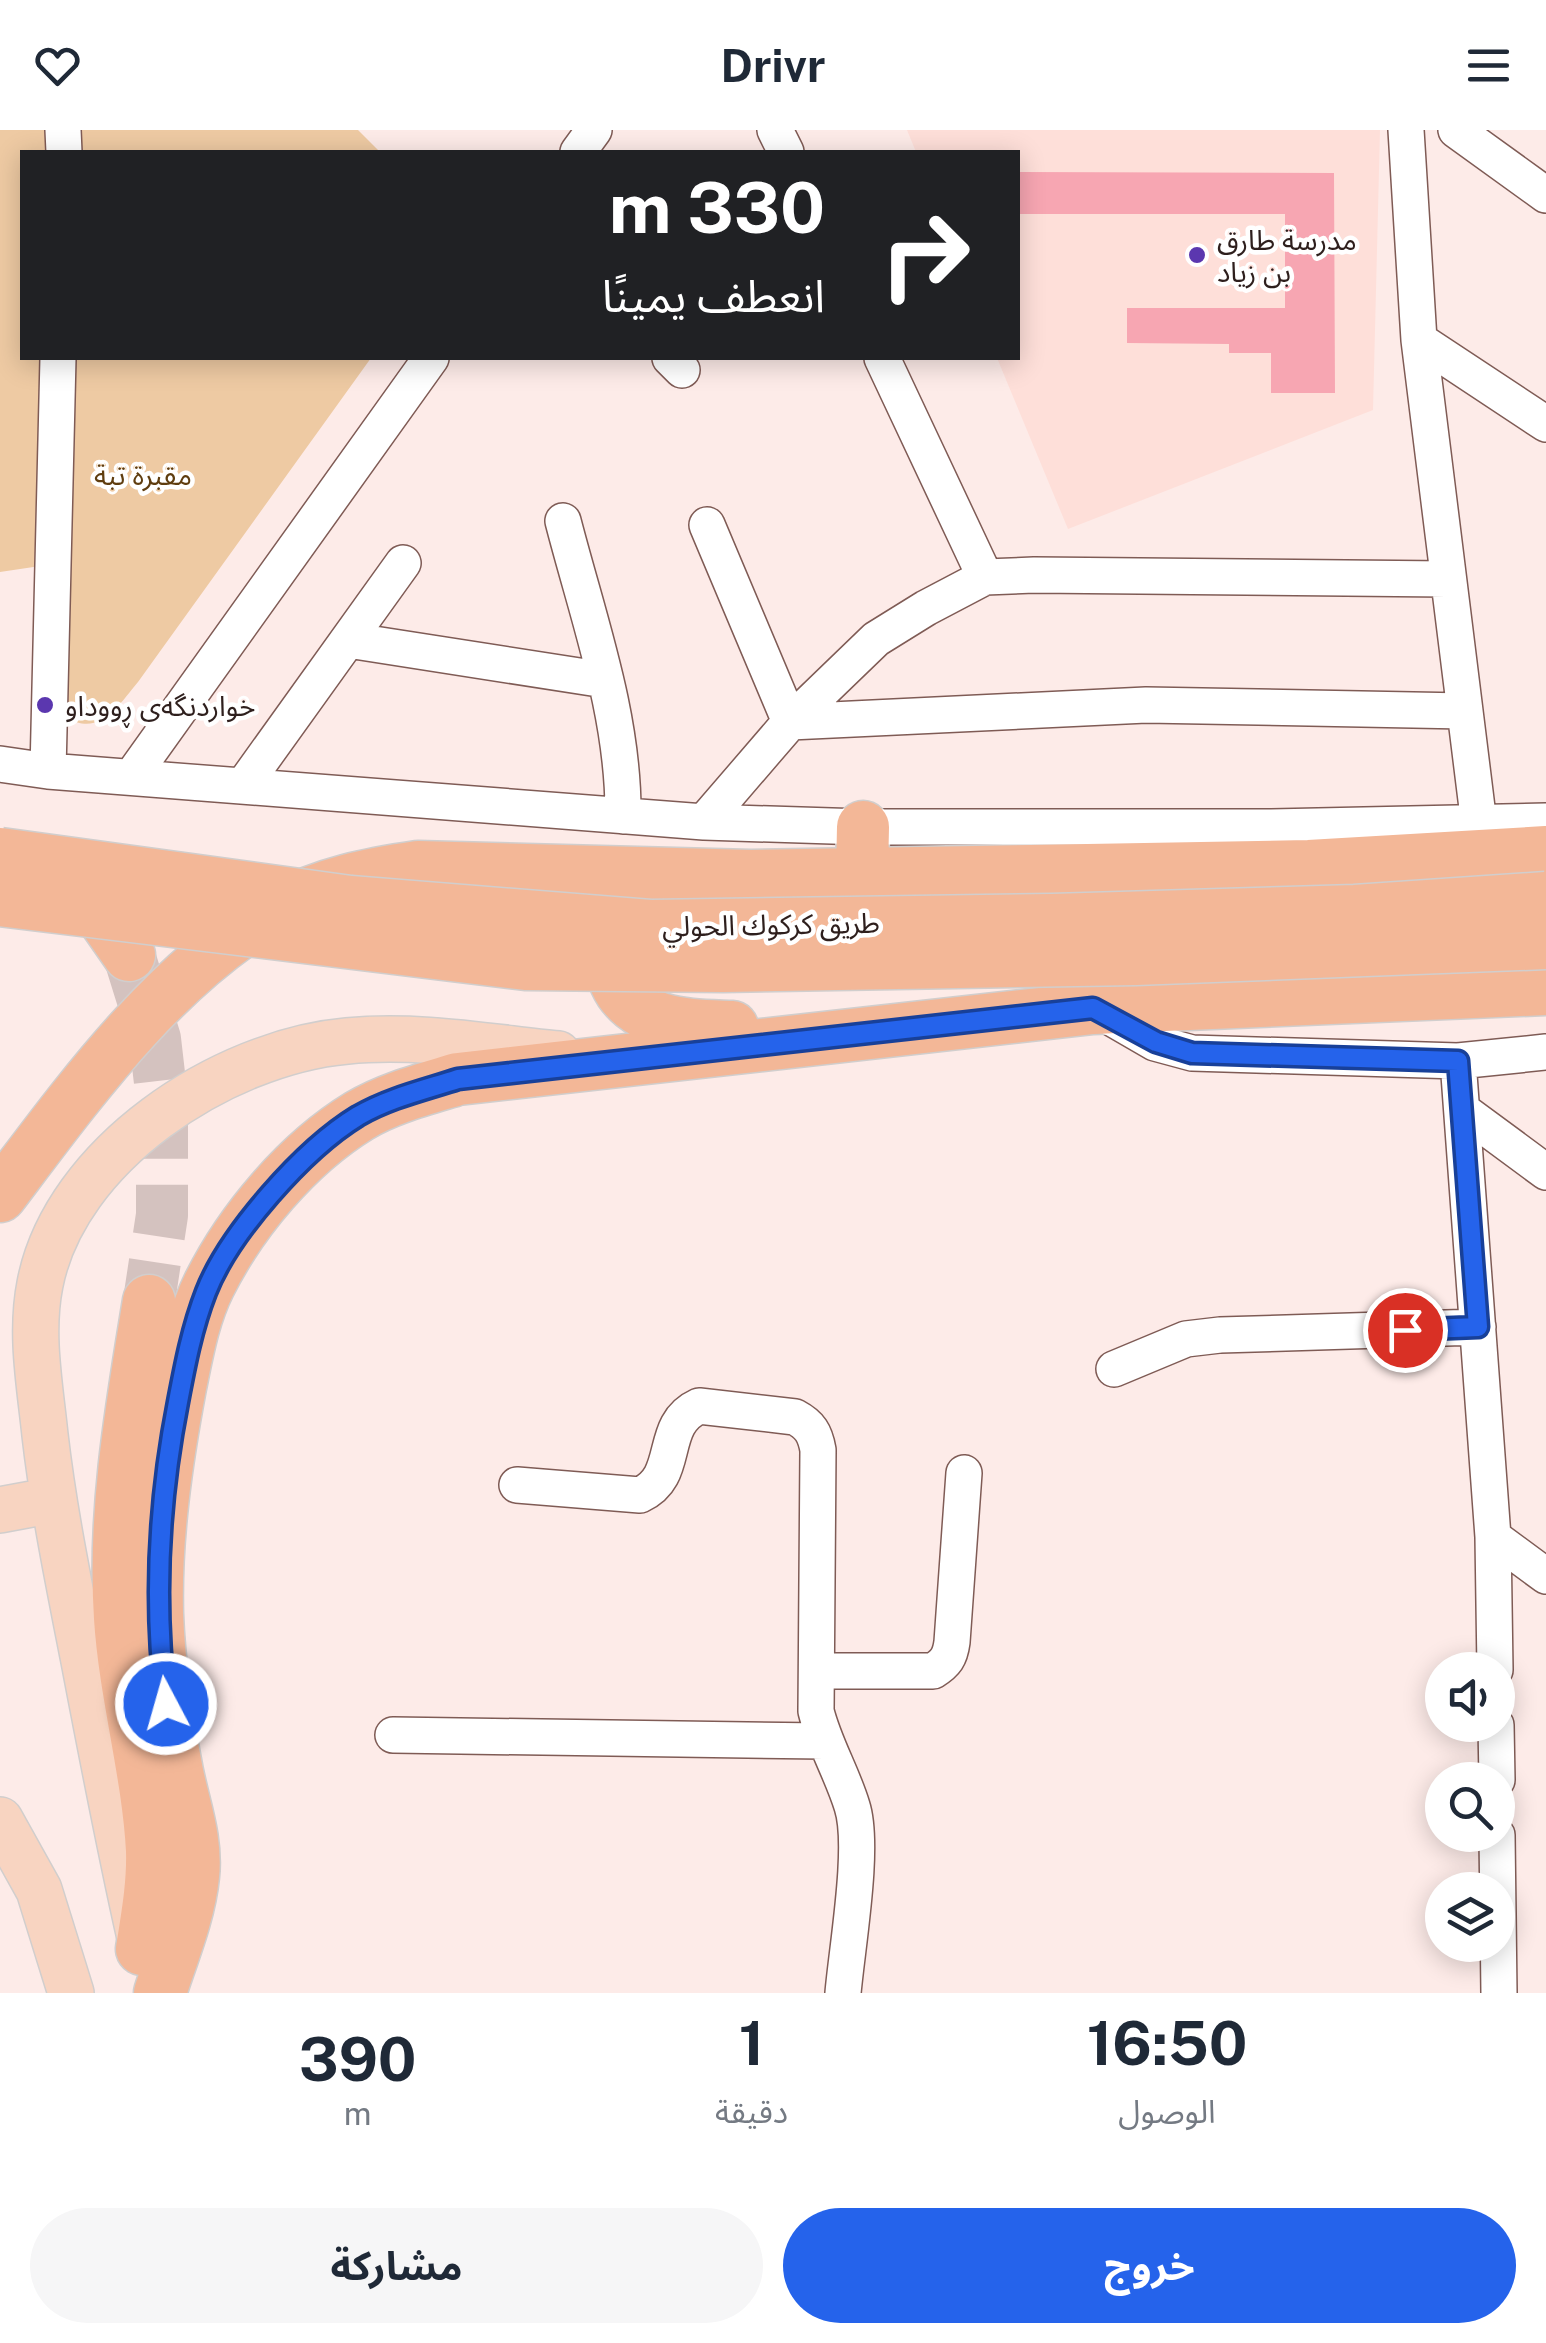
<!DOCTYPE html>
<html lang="ar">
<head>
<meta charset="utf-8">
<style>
  body { margin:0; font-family:"Public Sans","Noto Sans Arabic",sans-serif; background:#f6f6f7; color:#1f2937; direction:rtl; height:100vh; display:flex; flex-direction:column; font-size:38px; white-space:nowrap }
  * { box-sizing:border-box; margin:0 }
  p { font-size:32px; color:#747a83 }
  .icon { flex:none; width:55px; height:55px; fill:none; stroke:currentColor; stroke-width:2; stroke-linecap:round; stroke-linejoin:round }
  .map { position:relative; height:1863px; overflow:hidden; direction:ltr }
  .panel { display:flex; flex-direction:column; background:#fff; flex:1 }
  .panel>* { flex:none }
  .top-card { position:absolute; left:20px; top:20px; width:1000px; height:210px; border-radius:0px; box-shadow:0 5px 25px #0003; direction:rtl; background:#202124; color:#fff; overflow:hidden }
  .buttons { position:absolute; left:1425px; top:1522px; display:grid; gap:20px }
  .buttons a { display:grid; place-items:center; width:90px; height:90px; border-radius:50%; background:#fff; box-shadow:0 5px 25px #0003; font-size:50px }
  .pin { position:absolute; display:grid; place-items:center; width:85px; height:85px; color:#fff; margin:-42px; border:5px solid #fff; border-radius:50%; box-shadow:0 2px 10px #0007 }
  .me { position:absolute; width:110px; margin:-55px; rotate:354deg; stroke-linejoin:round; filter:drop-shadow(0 0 8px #0008) }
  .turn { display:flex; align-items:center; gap:35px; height:210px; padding:0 30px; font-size:45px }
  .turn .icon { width:130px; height:130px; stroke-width:2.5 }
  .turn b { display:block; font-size:70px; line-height:85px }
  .eta { display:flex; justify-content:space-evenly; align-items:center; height:170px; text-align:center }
  .eta b { font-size:60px; font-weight:700; line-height:70px }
  .action { display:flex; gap:20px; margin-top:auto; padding:20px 30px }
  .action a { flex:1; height:115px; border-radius:60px; background:#2563eb; color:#fff; font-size:40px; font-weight:700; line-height:115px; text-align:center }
  .action a+a { background:#f6f6f7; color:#1f2937 }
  header { display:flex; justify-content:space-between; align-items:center; height:130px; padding:0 30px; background:#fff; font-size:45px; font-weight:700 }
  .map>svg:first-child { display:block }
  .built { fill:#fedfd9 }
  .green { fill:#eecaa3 }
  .building { fill:#f7a6b2 }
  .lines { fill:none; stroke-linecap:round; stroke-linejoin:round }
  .highway-tunnel { stroke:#d4c2bf; stroke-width:52; stroke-dasharray:52 26; stroke-linecap:butt }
  .minor-casing { stroke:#7f5b55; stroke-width:38 }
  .major-casing { stroke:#d1cecd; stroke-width:48 }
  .highway-casing { stroke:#d1cecd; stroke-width:55 }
  .minor { stroke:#fff; stroke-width:35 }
  .major { stroke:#f8d4c1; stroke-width:45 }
  .highway { stroke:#f3b797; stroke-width:52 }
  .highway-bridge-casing { stroke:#d1cecd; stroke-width:55; stroke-linecap:butt }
  .highway-bridge { stroke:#f3b797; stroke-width:52 }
  .route-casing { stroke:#184099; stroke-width:25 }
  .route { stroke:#2563eb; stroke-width:18 }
  .poi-dot { fill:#5b37af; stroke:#fff; stroke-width:4 }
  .labels { text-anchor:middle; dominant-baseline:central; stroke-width:9; stroke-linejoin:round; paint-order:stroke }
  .poi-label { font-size:28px; fill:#2e1f1d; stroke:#fff; text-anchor:start }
  .park-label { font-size:28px; fill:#5f3d0f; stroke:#fff }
  .street-label { font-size:28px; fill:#2e1f1d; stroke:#fff }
</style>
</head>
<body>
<header><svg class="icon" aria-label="menu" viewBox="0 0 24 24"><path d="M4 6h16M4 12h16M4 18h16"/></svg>Drivr<svg class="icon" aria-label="heart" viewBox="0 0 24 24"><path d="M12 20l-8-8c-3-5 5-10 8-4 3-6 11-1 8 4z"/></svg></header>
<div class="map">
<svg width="1546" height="1863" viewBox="0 0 1546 1863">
  <rect width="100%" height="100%" fill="#fdebe8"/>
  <path class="built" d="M907,0H1380L1373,280L1068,399L997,228H1018V22H916Z"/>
  <path class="green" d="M0,0H358L380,22H22V228H371L138,552C118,576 99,608 66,587L67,432L0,442Z"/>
  <path class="building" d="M1018,42L1334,43L1335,263H1271V223H1229V214L1127,213V178H1285V84H1018Z"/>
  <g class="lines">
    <path class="highway-tunnel" d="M129,825L155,909L162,970V1085L149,1171"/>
    <defs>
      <path id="minor" d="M63,0L64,22
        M775,0L786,22
        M1406,0L1419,210L1479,694
        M1456,0L1546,65
        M578,22L594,0
        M1419,210L1546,294
        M670,228L682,240
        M882,228L985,447
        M563,391C588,488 624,585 623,686
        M707,395L790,592L1146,575L1465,581
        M348,510L605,550
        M0,634L48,641L704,692L863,697H1271L1546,691
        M48,641L58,228
        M132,646L431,228
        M243,656L403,433
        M704,692L790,592L876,509L926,478L985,447L1034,445L1447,449
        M1098,880L1155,913L1192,923L1458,931L1546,922
        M1458,931L1493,1407L1495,1540
        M1462,980L1546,1042
        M1114,1239L1186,1209L1220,1205L1478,1197
        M517,1355L640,1365C682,1346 657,1295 699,1276L795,1287C810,1295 815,1303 818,1320L816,1581C824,1614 842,1643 852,1676C865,1716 847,1817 843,1863
        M1493,1407L1546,1446
        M817,1541H933C946,1533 950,1527 952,1512L964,1343
        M1496,1595L1497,1650
        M393,1605L824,1611
        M1497,1705L1499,1863"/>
      <path id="major" d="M0,1380L53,1370
        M0,1690L39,1760L71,1863
        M139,1803C119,1714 102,1625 85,1536C70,1459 54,1383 45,1305C40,1256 30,1204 40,1154C65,1025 222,922 347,911C417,904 489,917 558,924"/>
      <path id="highway" d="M862,744L863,697
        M75,756L97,779L129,825
        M622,797C597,835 618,877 661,889C683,896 709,896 732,897
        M0,1066C78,963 164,842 280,777C323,753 370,744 418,737L751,746L1309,736L1546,722
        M142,1819C147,1787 153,1754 152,1721C148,1643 125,1566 120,1488C113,1382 132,1275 149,1171
        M160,1863C172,1825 189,1786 193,1746C197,1710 184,1677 177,1642C167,1590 159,1536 157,1484C155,1408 166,1332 180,1257C187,1223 193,1187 209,1155C241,1091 297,1024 359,986C389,968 425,959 458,949L1093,878L1546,859"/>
    </defs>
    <use href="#minor" class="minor-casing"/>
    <use href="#major" class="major-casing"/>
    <use href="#highway" class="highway-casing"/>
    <use href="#minor" class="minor"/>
    <use href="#major" class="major"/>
    <use href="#highway" class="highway"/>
    <defs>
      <path id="highway-bridge" d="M0,724L350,772L650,796L1052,790L1355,781L1546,768
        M0,770L526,834L723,836L1136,829L1546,813"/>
    </defs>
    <use href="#highway-bridge" class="highway-bridge-casing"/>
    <use href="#highway-bridge" class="highway-bridge"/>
  </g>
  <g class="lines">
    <defs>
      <path id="route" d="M166,1574C153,1472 158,1374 178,1272C185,1235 192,1198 206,1162C229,1103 304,1019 358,986C389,968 424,960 458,949L1093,878L1156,912L1192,923L1458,931L1478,1197L1405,1200"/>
    </defs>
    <use href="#route" class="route-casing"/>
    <use href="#route" class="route"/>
  </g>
  <g class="poi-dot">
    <circle cx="1197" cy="125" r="10"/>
    <circle cx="45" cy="575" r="10"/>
  </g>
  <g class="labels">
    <g class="poi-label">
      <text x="1217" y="109">مدرسة طارق<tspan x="1217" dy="32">بن زياد</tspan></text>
      <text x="65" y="575">خواردنگەی ڕووداو</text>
    </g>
    <g class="park-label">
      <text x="143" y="344">مقبرة تبة</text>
    </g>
    <g class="street-label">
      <text transform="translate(771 794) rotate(-1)">طريق كركوك الحولي</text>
    </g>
  </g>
</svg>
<div class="buttons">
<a><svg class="icon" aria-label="sound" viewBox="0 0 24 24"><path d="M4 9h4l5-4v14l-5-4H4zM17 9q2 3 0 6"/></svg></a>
<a><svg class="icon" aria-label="search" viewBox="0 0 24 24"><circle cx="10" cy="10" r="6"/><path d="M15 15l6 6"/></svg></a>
<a><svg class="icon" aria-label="layers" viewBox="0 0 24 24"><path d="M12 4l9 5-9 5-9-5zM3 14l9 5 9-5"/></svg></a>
</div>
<div class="pin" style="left:1405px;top:1200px;background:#d93025"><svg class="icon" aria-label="arrive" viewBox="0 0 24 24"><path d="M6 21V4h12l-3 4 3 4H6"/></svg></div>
<svg class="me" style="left:166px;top:1574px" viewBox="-20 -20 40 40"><circle r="17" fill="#2563eb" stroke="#fff" stroke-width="3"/><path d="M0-11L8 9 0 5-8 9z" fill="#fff"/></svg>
<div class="top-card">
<div class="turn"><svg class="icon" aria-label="right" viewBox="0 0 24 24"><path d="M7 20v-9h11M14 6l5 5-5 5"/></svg><div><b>330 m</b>انعطف يمينًا</div></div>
</div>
</div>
<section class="panel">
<div class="eta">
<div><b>16:50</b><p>الوصول</p></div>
<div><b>1</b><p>دقيقة</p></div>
<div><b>390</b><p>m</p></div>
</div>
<div class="action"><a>خروج</a><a>مشاركة</a></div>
</section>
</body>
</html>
